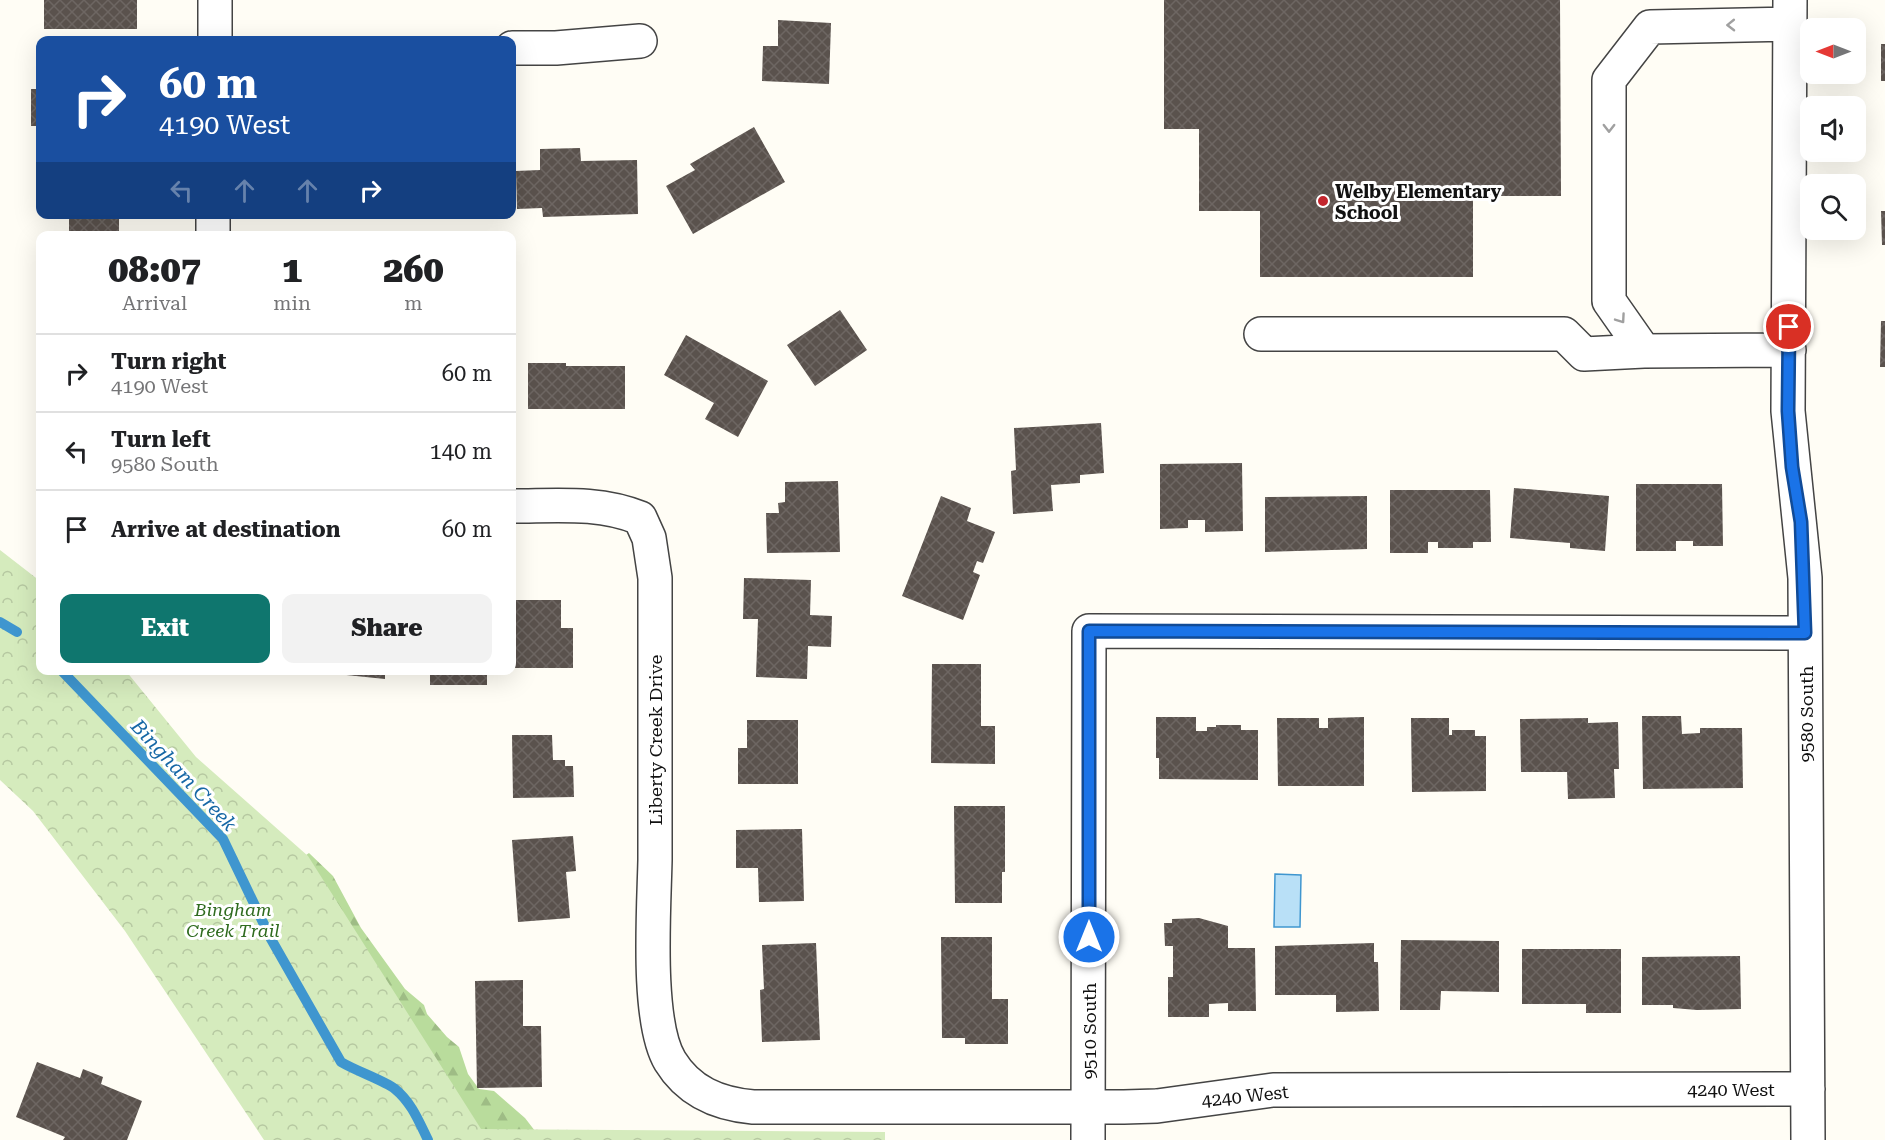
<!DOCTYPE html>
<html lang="en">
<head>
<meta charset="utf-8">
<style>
  body { margin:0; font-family:"Roboto Serif",serif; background:#f2f2f2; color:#202124; height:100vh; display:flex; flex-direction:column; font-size:22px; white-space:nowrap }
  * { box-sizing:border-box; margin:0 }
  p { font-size:20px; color:#757577 }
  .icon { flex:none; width:33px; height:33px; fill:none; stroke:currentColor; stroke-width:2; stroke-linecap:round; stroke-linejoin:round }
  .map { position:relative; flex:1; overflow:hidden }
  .side { position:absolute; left:36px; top:231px; width:480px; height:444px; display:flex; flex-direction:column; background:#fff; border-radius:12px; box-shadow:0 6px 24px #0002 }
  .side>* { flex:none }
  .guide { position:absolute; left:36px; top:36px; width:480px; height:183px; border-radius:12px; box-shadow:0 6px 24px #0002; background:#1a4fa0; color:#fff; overflow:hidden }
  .needle { width:39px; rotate:270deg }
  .buttons { position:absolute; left:1800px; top:18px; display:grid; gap:12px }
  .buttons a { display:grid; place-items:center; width:66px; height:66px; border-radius:12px; background:#fff; box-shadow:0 6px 24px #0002; font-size:30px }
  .pin { position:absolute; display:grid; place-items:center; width:51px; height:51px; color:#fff; margin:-26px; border:3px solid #fff; border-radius:50%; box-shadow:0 2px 6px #0007 }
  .me { position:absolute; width:66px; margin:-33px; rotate:0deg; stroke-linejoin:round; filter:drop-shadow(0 0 4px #0008) }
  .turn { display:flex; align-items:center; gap:21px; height:126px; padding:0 24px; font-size:27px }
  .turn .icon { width:78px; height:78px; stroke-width:2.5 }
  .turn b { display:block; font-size:42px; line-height:51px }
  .lanes { display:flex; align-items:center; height:57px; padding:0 24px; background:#0003; justify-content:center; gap:30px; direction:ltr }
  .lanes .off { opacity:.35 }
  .eta { display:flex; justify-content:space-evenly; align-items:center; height:102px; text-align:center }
  .eta b { font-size:36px; font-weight:800; line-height:42px }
  .button { display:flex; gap:12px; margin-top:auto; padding:12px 24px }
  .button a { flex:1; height:69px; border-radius:12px; background:#0f766e; color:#fff; font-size:24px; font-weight:800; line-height:69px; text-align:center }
  .button a+a { background:#f2f2f2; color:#202124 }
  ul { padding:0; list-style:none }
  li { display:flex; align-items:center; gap:18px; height:78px; padding:0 24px; border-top:2px solid #e0e0e0 }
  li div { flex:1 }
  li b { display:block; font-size:22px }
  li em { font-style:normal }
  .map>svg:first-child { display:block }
  .forest { fill:url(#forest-firs) }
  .park { fill:url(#park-crowns) }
  .water { fill:#b9e0f7; stroke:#3f96cf; stroke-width:1.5 }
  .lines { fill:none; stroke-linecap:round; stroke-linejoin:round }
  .stream { stroke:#3f96cf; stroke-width:10 }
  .building { fill:url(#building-cross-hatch) }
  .minor-casing { stroke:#444; stroke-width:36 }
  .minor { stroke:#fff; stroke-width:33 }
  .oneway { stroke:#a0a0a0 }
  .route-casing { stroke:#114b97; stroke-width:15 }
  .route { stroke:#1a73e8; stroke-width:10 }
  .poi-dot { fill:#c4262e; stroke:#fff; stroke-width:2 }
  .labels { text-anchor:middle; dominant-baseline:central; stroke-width:6; stroke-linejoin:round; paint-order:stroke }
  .poi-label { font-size:18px; font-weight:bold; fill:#111; stroke:#fff; text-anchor:start }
  .street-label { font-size:18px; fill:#111; stroke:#fff }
  .park-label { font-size:18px; font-style:italic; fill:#2f6b1f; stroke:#fff }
  .water-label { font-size:20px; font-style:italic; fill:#1768a6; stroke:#fff }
</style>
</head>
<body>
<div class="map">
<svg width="1885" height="1140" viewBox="0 0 1885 1140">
  <defs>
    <pattern id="forest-firs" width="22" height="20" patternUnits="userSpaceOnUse" patternTransform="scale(1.5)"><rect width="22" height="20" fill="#b9dc9c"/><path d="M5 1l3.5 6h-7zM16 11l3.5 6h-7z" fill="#9ebc85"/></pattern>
    <pattern id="park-crowns" width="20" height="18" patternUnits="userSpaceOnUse" patternTransform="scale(1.5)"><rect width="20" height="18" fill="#d5ebbd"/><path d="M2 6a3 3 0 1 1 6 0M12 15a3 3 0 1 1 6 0" fill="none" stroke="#b6c8a1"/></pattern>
    <pattern id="building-cross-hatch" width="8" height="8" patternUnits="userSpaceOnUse" patternTransform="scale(1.5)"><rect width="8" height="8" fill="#5a524d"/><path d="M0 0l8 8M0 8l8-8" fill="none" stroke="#6d6662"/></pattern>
  </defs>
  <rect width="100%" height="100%" fill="#fffdf5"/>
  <path class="forest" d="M309,853L333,876L361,928L405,989L424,1005L427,1014L447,1037L459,1047L468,1074L479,1089L494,1091L525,1118L542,1140H438L281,872Z"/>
  <path class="park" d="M0,550L40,581V670L126,671L196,757L308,856L481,1129L885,1132V1140H264L125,931L33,811L0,780Z"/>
  <path class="water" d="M1275,874L1301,875L1300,927H1274Z"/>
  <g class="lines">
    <path class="stream" d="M0,622L17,632
      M61,670L223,839L271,939L341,1062C356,1071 385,1081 395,1089C412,1103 419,1122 428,1140"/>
  </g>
  <path class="building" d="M44,0H137V29H44Z
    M1164,0H1560L1561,196H1473V277H1260V211H1199V129H1164Z
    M778,20L831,23L829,84L762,81L763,46H778Z
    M1881,44H1885V81H1881Z
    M31,89H40V126H31Z
    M754,127L785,182L693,234L666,186L695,170L690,164Z
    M580,148L581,161L637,160L638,214L543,217L542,208L517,209L516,171L540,170V149Z
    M1881,211H1885V245H1882Z
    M69,214H119V236H69Z
    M840,310L867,350L815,386L787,345Z
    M1881,321H1885V367H1880Z
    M686,335L768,381L738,437L705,419L714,403L664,375Z
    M528,363H566V366H625V409H528Z
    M1101,423L1104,473L1080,475V483L1051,485L1053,511L1013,514L1011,471L1016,470L1014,428Z
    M1242,463L1243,531L1205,532V520H1188V528L1160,529V464Z
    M838,481L840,552L767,553L766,513H779L778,503L785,502V482Z
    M1636,484H1722L1723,546H1693V541H1676V551H1636Z
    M1514,488L1609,496L1605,551L1570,548V543L1510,538Z
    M1390,490H1490L1491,542H1473V548H1438V542H1428V553H1390Z
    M941,496L971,508L967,521L995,532L983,563L977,561L973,572L980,575L963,620L902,596Z
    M1367,496V549L1265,552V497Z
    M744,578L811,580L810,615L832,616L831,647L808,646L807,679L756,677L758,619H743Z
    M512,600H561V628H573V668H512Z
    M932,664H981V726H995V764L931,763Z
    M298,670H385V679Z
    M430,670H487V685H430Z
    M1642,716H1681L1682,734L1700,733V728H1742L1743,788L1643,789Z
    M1156,717H1196V731H1207V727H1216V725H1241V730H1258V780L1159,779V758H1156Z
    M1364,717V786H1278L1277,718H1319V728H1328V718Z
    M1411,718H1449V735H1452V730H1475V736H1486V791L1412,792Z
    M1588,718V723L1618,722L1619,769H1614L1615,798L1568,799L1567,772H1521L1520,719Z
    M747,720H798V784H738V748H747Z
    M512,735H552L553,760H565V766H573L574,797L513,798Z
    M954,806H1005V872H1002V903H955Z
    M802,829L804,901L759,902L758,868H736V830Z
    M573,836L576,871L566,872L570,918L518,922L512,840Z
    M1199,918L1228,926V948H1255L1256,1011H1228V1003L1209,1004V1017H1168V977H1173V946H1165L1164,923H1172V919Z
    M941,937H992V999H1008V1044H965V1038H942Z
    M1401,940L1499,941V992L1441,991L1440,1010H1400Z
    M816,943L820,1040L762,1042L760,990L764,989L762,945Z
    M1374,943V962H1378L1379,1011L1336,1012V995H1275V946Z
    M1522,949H1621V1013H1586V1004H1522Z
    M1740,956L1741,1009L1697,1010L1673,1008V1005H1642V957Z
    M523,980V1026H541L542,1087L477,1088L475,981Z
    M37,1062L80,1078L83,1069L103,1077L101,1084L142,1101L127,1140H63L65,1137L16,1117Z"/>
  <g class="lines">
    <defs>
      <path id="minor" d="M1790,0L1788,411L1805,578L1808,1140
        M215,40V0
        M512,48H556L640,41
        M213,236V214
        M1261,334H1564L1584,354L1644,351
        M1789,350L1644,351L1609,301V80L1650,27L1789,24
        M512,506C555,506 599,501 640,518L649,538L655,578C655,672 655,766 655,860C654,909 646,1021 670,1061C689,1092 718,1104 753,1107H1124L1157,1106L1273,1090L1808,1089
        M1088,1140L1089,631L1805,633"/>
    </defs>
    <use href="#minor" class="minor-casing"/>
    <use href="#minor" class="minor"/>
  </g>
  <defs><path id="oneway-chevron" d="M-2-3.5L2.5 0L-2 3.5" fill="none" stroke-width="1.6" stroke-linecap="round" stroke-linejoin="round" transform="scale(1.5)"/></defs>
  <g class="oneway">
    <use href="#oneway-chevron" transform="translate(1731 25) rotate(179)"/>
    <use href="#oneway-chevron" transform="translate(1609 128) rotate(90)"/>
    <use href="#oneway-chevron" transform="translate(1621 319) rotate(55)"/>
  </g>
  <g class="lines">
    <defs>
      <path id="route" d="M1089,937V631L1805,633L1801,522L1792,467L1788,411L1789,327"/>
    </defs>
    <use href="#route" class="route-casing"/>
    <use href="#route" class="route"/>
  </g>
  <circle class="poi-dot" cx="1323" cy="201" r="6"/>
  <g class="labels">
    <g class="poi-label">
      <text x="1335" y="191">Welby Elementary<tspan x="1335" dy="21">School</tspan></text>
    </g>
    <g class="street-label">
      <text transform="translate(1806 714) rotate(-90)">9580 South</text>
      <text transform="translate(655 740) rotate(-90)">Liberty Creek Drive</text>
      <text transform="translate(1089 1031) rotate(-90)">9510 South</text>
      <text x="1731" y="1089">4240 West</text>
      <text transform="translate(1245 1096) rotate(-6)">4240 West</text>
    </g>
    <g class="park-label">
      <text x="233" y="909">Bingham<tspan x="233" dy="21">Creek Trail</tspan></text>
    </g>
    <g class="water-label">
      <text transform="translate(184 775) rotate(47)">Bingham Creek</text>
    </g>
  </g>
</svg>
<div class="buttons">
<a><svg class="needle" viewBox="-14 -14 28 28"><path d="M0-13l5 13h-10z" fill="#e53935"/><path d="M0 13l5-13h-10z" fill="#757577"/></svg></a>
<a><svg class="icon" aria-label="sound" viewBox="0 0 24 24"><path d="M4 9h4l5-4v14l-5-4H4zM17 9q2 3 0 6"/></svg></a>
<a><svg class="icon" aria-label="search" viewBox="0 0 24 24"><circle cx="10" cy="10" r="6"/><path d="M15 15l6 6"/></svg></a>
</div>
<div class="pin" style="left:1789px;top:327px;background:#d93025"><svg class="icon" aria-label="arrive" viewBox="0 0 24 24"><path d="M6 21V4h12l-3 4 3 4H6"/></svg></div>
<svg class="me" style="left:1089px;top:937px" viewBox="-20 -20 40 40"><circle r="17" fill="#1a73e8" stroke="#fff" stroke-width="3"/><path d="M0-11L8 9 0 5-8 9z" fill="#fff"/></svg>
<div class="guide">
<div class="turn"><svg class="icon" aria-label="right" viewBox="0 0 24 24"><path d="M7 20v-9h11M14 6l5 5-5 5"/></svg><div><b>60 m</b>4190 West</div></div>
<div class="lanes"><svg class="icon off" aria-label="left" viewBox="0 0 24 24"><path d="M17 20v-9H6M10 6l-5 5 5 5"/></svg><svg class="icon off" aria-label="ahead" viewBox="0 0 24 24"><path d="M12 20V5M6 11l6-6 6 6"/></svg><svg class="icon off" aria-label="ahead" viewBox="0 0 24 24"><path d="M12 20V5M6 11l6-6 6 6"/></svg><svg class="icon" aria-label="right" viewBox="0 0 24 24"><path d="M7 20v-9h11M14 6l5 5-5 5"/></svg></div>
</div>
<section class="side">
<div class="eta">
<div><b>08:07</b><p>Arrival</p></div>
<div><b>1</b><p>min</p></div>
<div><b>260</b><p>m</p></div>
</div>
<ul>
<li><svg class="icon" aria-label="right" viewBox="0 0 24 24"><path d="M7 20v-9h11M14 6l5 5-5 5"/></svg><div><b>Turn right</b><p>4190 West</p></div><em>60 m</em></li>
<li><svg class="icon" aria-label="left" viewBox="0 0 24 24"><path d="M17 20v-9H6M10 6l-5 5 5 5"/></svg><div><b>Turn left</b><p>9580 South</p></div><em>140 m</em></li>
<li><svg class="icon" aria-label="arrive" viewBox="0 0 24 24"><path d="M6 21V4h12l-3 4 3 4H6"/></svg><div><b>Arrive at destination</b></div><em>60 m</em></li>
</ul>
<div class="button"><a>Exit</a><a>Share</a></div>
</section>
</div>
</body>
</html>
